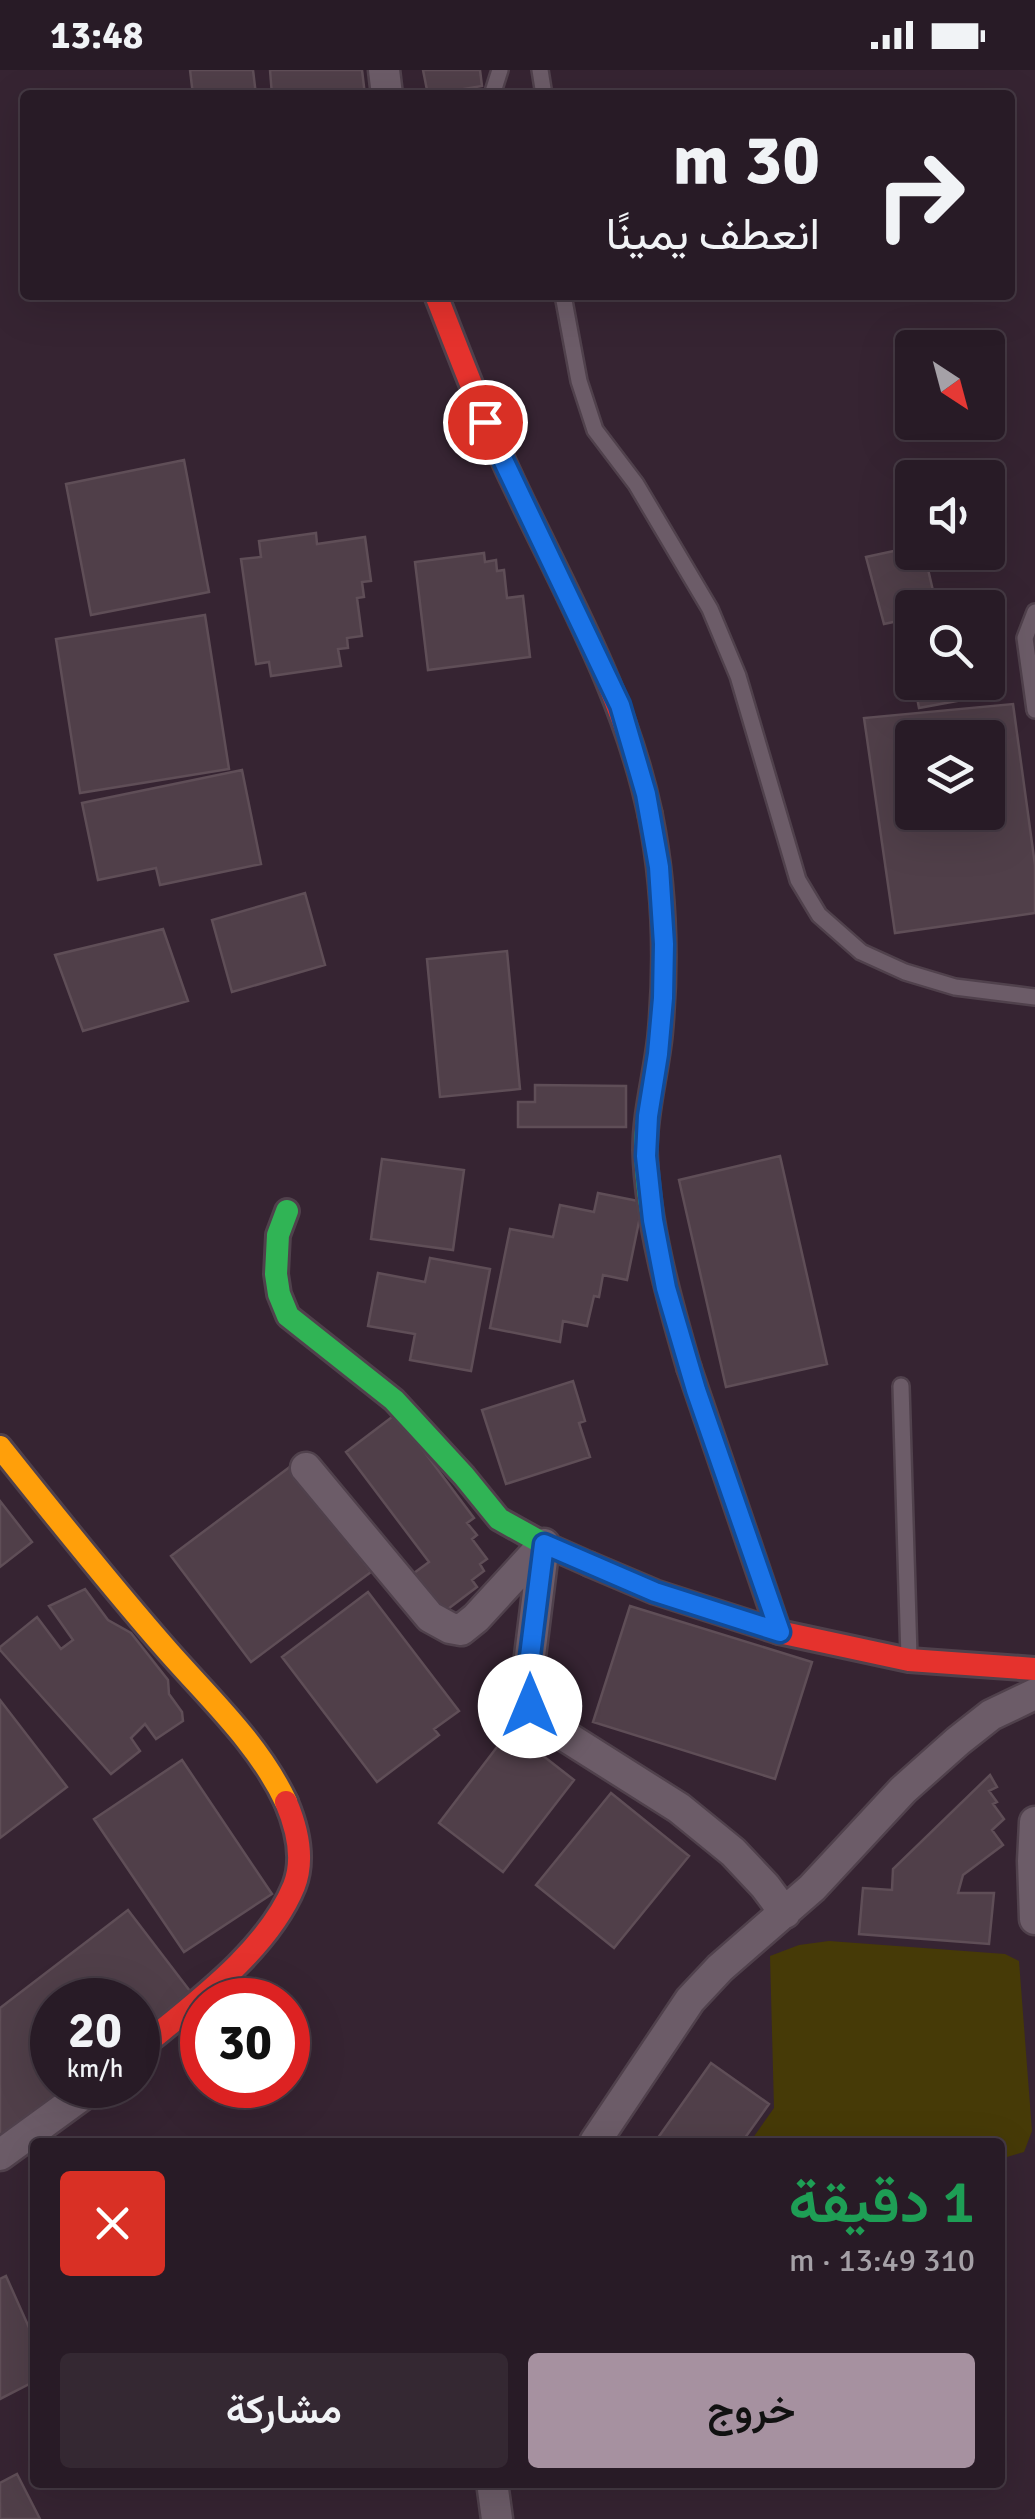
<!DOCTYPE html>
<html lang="ar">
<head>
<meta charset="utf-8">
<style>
  body { margin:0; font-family:Signika,Vazirmatn,sans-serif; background:#342832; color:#f1f3f6; direction:rtl; height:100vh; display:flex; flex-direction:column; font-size:38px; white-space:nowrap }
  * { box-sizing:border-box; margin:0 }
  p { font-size:32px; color:#a5a1a7 }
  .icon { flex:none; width:55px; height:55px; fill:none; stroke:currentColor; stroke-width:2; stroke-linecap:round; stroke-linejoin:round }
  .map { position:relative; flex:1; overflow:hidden; direction:ltr }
  .sheet { position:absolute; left:30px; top:2068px; width:975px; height:350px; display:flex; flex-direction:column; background:#281b26; border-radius:10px; box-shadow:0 10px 40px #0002,0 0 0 2px #443943; direction:rtl }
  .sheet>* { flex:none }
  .banner { position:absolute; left:20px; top:20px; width:995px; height:210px; border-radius:10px; box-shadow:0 10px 40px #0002,0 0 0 2px #443943; direction:rtl; background:#281b26; color:#f1f3f6; overflow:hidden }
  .needle { width:65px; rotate:144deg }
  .fabs { position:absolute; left:895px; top:260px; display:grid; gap:20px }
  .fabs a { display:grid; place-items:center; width:110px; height:110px; border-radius:10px; background:#281b26; box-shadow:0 10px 40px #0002,0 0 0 2px #443943; font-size:50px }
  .speed { position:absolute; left:30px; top:1908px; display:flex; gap:20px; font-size:50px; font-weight:700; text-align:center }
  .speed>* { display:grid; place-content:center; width:130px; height:130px; border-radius:50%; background:#281b26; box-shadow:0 10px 40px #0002,0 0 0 2px #443943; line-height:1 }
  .speed small { font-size:25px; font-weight:400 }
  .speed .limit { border:15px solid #d22; background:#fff; color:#111 }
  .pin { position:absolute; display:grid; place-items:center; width:85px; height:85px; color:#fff; margin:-42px; border:5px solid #fff; border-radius:50%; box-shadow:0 2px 10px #0007 }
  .me { position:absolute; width:110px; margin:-55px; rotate:0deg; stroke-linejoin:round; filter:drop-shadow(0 0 8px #0008) }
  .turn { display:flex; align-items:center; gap:35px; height:210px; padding:0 30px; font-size:45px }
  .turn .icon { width:130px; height:130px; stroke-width:2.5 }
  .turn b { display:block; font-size:70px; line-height:85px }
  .round { display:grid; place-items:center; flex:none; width:105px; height:105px; border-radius:10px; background:#342832 }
  .headline { display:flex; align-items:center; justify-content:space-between; height:170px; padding:0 30px }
  h1 { font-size:60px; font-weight:600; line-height:75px; color:#1e9e55 }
  .button { display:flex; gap:20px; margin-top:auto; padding:20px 30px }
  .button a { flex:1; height:115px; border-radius:10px; background:#a691a0; color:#111; font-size:40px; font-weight:600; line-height:115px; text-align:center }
  .button a+a { background:#342832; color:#f1f3f6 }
  .status { display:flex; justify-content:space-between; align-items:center; height:70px; padding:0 50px; background:#281b26; direction:ltr }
  .status svg { height:28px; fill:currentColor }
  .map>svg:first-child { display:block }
  .green { fill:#463a07 }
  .building { fill:#503f49; stroke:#5f4e57; stroke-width:2.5; fill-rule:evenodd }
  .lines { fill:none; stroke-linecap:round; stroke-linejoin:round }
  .lane-casing { stroke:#50414c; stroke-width:20 }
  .street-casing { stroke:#50414c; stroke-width:35 }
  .fast-casing { stroke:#50414c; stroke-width:28 }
  .slow-casing { stroke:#50414c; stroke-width:28 }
  .jam-casing { stroke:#50414c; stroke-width:28 }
  .lane { stroke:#6c5c68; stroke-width:15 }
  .street { stroke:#6c5c68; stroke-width:30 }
  .fast { stroke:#30b455; stroke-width:22 }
  .slow { stroke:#ff9f0a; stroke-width:22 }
  .jam { stroke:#e5322d; stroke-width:22 }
  .route-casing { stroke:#114b97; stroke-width:25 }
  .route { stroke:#1a73e8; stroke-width:18 }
</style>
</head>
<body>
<div class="status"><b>13:48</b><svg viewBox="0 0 49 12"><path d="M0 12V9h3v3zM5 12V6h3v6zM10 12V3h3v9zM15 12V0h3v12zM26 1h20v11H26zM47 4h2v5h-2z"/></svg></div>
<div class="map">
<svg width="1035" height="2449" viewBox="0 0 1035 2449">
  <rect width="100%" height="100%" fill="#362432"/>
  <path class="green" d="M829,1871L1005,1884L1019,1891L1032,2061L1024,2082L1000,2089V2072H750L774,2038L770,1886L799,1875Z"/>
  <path class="building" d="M190,0H253L256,25H193Z
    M270,0H362L365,25H272Z
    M423,0H480L482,16L428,25Z
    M184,390L209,522L91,545L66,414Z
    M316,463L317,474L365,467L371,511L362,512L364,527L357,528L362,566L347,568L348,578L338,579L341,596L271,606L269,592L256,594L241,489L261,487L259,471Z
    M912,477V482H924L937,538H912V548L884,554L866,487Z
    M484,483L485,492L496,490L497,501L504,500L507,528L523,526L530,587L428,600L415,492Z
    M205,545L229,699L80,723L56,569Z
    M912,552V604L903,554Z
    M914,612H954L957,631L919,638Z
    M1013,634L1035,795V843L895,863L864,648ZM912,668H988V742H912Z
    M242,700L261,794L160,815L156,798L98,810L82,733Z
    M305,823L325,895L232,922L212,850Z
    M163,859L188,931L83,961L55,885Z
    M507,881L520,1019L440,1027L427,889Z
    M535,1015L626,1016V1057H518V1032H535Z
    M780,1086L827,1294L726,1317L679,1110Z
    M382,1089L464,1100L453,1180L371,1169Z
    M598,1123L643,1132L627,1210L603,1205L599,1227L594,1226L587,1256L563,1251L560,1272L490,1258L510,1159L553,1167L560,1135L594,1142Z
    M430,1188L490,1199L471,1301L410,1290L415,1264L368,1256L378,1203L425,1212Z
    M573,1311L585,1351L579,1353L590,1387L506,1414L482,1340Z
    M396,1344L474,1448L467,1453L477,1465L472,1469L487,1489L480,1494L484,1501L472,1510L477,1517L444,1542L414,1503L429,1492L346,1382Z
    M291,1396L371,1502L251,1592L171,1486Z
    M0,1431L32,1472L0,1497Z
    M85,1519L108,1550L131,1563L168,1610L169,1624L182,1642L183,1651L156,1669L145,1654L131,1668L140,1681L111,1704L0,1580V1577L37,1547L61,1579L73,1570L49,1536Z
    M368,1522L459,1641L434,1659L439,1665L377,1712L282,1587Z
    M630,1536L812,1592L775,1709L593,1652Z
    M0,1630L67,1717L0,1768Z
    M510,1660L574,1710L503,1802L439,1753Z
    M182,1690L272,1824L184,1882L94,1749Z
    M990,1705L997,1717L989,1721L997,1732L993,1734L1004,1749L992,1760L1003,1775L963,1805L958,1823H994L989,1874L859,1864L863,1818L892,1820L893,1799Z
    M611,1723L689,1786L614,1878L536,1815Z
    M128,1840L193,1925L138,1968V1930H52V2015H76L0,2073V1938Z
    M711,1993L769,2034L742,2072H655Z
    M1000,2193H1004L1000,2265Z
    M6,2206L35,2271V2311L0,2329V2209Z
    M17,2404L40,2449H0V2413Z"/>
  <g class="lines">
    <defs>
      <path id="lane" d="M540,0L544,25
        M492,25L500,0
        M563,225L579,311L595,360L636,414L710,539L738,606L798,810L819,845L861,882L905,902L955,917L1035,927
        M1035,542L1025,568L1035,640
        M901,1316L909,1587"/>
      <path id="street" d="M384,0L387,25
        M306,1398L430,1547L450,1558L461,1560L476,1548L544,1474
        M544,1474L526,1618L530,1636L537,1645L562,1664L679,1738L733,1782L765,1816L785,1843
        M1035,1752L1033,1791L1035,1849
        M595,2072L690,1930L720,1898L812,1818L903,1720L958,1671L991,1645L1035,1624
        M0,2085L96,2015
        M492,2412L497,2449"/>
      <path id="fast" d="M650,744C665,818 667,892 660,966C656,1004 645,1042 645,1080C647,1152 669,1230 689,1298
        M287,1141L278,1165L276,1204L279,1224L288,1246L394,1330L464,1406L499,1449L544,1474L589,1494"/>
      <path id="slow" d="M0,1377C55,1446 109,1514 167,1580C209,1628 259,1674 286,1732
        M589,1494L655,1522L779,1562"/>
      <path id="jam" d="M436,225C462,291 487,358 518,422C568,527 626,629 650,744
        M689,1298L779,1562L909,1590L1035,1599
        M138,1980C191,1936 267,1882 294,1816C305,1788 297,1758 286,1732"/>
    </defs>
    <use href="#lane" class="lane-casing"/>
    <use href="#street" class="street-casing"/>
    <use href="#fast" class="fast-casing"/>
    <use href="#slow" class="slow-casing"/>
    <use href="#jam" class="jam-casing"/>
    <use href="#lane" class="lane"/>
    <use href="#street" class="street"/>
    <use href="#fast" class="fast"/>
    <use href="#slow" class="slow"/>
    <use href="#jam" class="jam"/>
  </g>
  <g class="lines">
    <defs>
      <path id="route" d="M485,352L620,635L646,724L659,797L664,874L663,928L658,984L648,1046L646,1086L653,1150L666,1218L696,1320L780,1562L655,1522L544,1474L526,1618L530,1636"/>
    </defs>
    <use href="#route" class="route-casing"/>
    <use href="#route" class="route"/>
  </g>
</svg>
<div class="fabs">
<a><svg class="needle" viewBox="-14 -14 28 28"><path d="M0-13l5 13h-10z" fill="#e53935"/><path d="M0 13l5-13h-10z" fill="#a5a1a7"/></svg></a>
<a><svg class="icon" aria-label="sound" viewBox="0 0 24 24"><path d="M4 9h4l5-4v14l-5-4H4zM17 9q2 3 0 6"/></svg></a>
<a><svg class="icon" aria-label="search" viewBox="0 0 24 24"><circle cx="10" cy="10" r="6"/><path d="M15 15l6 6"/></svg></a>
<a><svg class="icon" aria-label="layers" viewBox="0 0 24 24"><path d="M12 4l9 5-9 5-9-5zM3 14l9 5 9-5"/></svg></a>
</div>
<div class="speed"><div>20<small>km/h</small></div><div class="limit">30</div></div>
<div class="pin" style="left:485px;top:352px;background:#d93025"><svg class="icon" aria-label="arrive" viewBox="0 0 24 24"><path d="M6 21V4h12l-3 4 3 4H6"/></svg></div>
<svg class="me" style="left:530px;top:1636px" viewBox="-20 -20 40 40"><circle r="19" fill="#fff"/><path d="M0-13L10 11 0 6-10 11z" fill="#1a73e8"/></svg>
<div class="banner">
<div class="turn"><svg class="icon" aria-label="right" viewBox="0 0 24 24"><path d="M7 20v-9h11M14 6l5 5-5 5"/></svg><div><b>30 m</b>انعطف يمينًا</div></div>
</div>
<section class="sheet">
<div class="headline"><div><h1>1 دقيقة</h1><p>310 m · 13:49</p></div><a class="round" style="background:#d93025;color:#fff"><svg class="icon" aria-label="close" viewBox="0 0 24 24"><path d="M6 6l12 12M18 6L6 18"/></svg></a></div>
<div class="button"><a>خروج</a><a>مشاركة</a></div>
</section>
</div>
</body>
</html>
